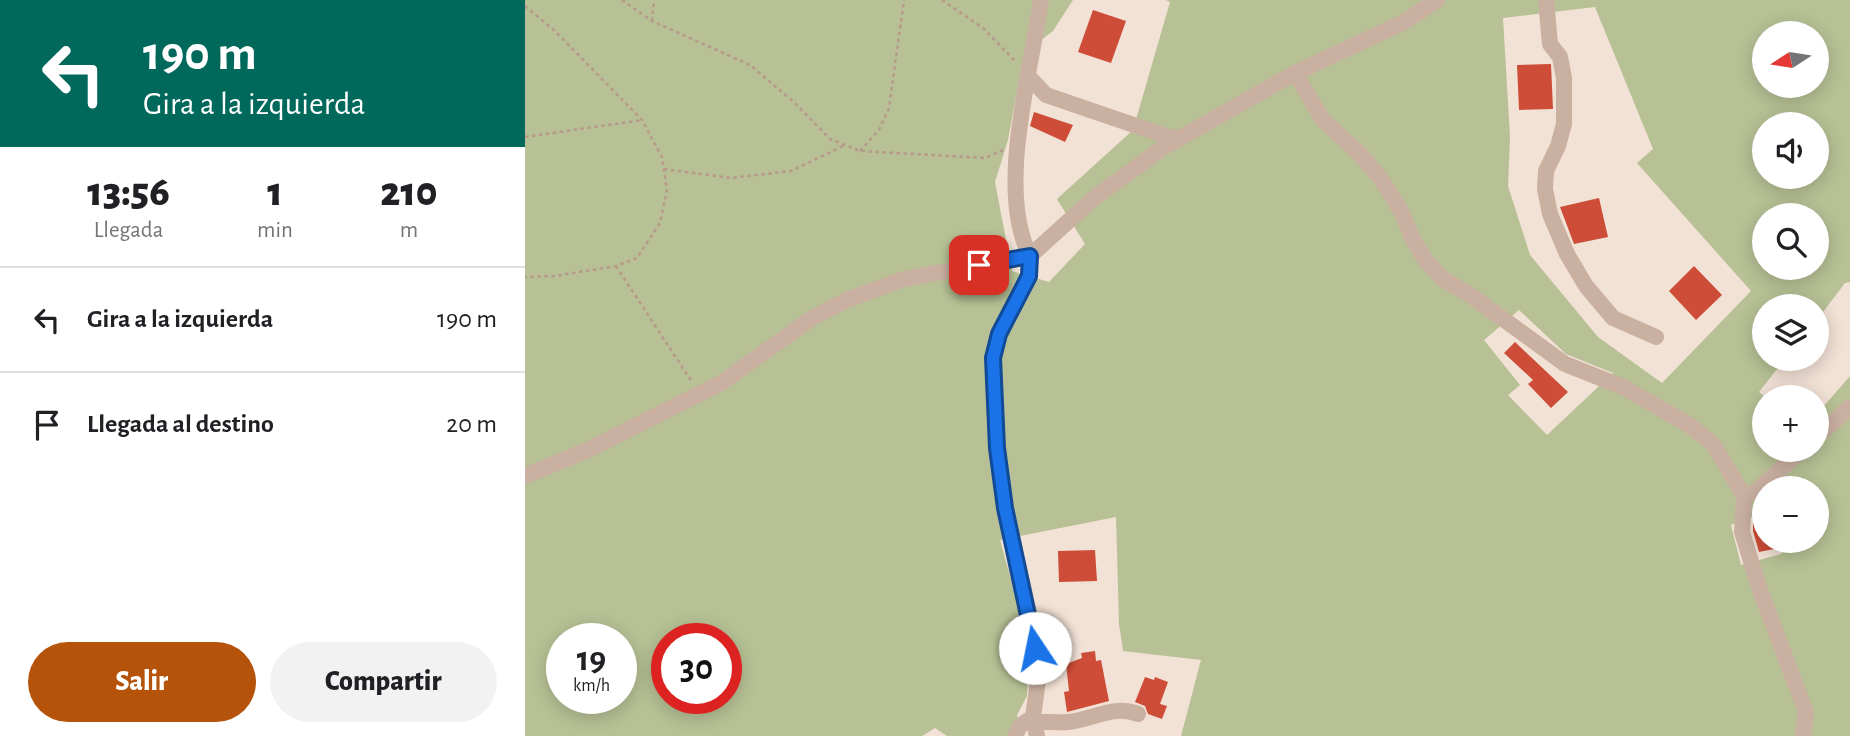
<!DOCTYPE html>
<html lang="es">
<head>
<meta charset="utf-8">
<style>
  body { margin:0; font-family:"Alegreya Sans",sans-serif; background:#f2f2f2; color:#202124; height:100vh; display:flex; flex-direction:column; font-size:26px; white-space:nowrap }
  * { box-sizing:border-box; margin:0 }
  p { font-size:23px; color:#757577 }
  .icon { flex:none; width:38px; height:38px; fill:none; stroke:currentColor; stroke-width:2; stroke-linecap:round; stroke-linejoin:round }
  .map { position:relative; flex:1; overflow:hidden }
  .details { display:flex; flex-direction:column; background:#fff; width:525px }
  .details>* { flex:none }
  .banner { background:#00695c; color:#fff; overflow:hidden }
  .needle { width:46px; rotate:258deg }
  .fabs { position:absolute; left:1227px; top:21px; display:grid; gap:14px }
  .fabs a { display:grid; place-items:center; width:77px; height:77px; border-radius:50%; background:#fff; box-shadow:0 4px 18px #0003; font-size:35px }
  .speed { position:absolute; left:21px; top:623px; display:flex; gap:14px; font-size:35px; font-weight:700; text-align:center }
  .speed>* { display:grid; place-content:center; width:91px; height:91px; border-radius:50%; background:#fff; box-shadow:0 4px 18px #0003; line-height:1 }
  .speed small { font-size:18px; font-weight:400 }
  .speed .limit { border:10px solid #d22; background:#fff; color:#111 }
  .pin { position:absolute; display:grid; place-items:center; width:60px; height:60px; color:#fff; margin:-30px; border-radius:14px; box-shadow:0 4px 10px #0006 }
  .me { position:absolute; width:77px; margin:-38px; rotate:349deg; stroke-linejoin:round; filter:drop-shadow(0 0 5px #0008) }
  .turn { display:flex; align-items:center; gap:24px; height:147px; padding:0 28px; font-size:32px }
  .turn .icon { width:91px; height:91px; stroke-width:2.5 }
  .turn b { display:block; font-size:49px; line-height:60px }
  .eta { display:flex; justify-content:space-evenly; align-items:center; height:119px; text-align:center }
  .eta b { font-size:42px; font-weight:800; line-height:49px }
  .button { display:flex; gap:14px; margin-top:auto; padding:14px 28px }
  .button a { flex:1; height:80px; border-radius:42px; background:#b45309; color:#fff; font-size:28px; font-weight:800; line-height:80px; text-align:center }
  .button a+a { background:#f2f2f2; color:#202124 }
  ul { padding:0; list-style:none }
  li { display:flex; align-items:center; gap:21px; height:105px; padding:0 28px; border-top:2px solid #e0e0e0 }
  li div { flex:1 }
  li b { display:block; font-size:26px }
  li em { font-style:normal }
  main { display:flex; flex:1; min-height:0 }
  .map>svg:first-child { display:block }
  .green { fill:#b7c195; fill-rule:evenodd }
  .building { fill:#cd4d38 }
  .lines { fill:none; stroke-linecap:round; stroke-linejoin:round }
  .path { stroke:#b6998b; stroke-width:2.5; stroke-dasharray:3.5 3.5; stroke-linecap:butt }
  .minor { stroke:#cab0a1; stroke-width:16 }
  .route-casing { stroke:#114b97; stroke-width:18 }
  .route { stroke:#1a73e8; stroke-width:12 }
</style>
</head>
<body>
<main>
<section class="details">
<div class="banner">
<div class="turn"><svg class="icon" aria-label="left" viewBox="0 0 24 24"><path d="M17 20v-9H6M10 6l-5 5 5 5"/></svg><div><b>190 m</b>Gira a la izquierda</div></div>
</div>
<div class="eta">
<div><b>13:56</b><p>Llegada</p></div>
<div><b>1</b><p>min</p></div>
<div><b>210</b><p>m</p></div>
</div>
<ul>
<li><svg class="icon" aria-label="left" viewBox="0 0 24 24"><path d="M17 20v-9H6M10 6l-5 5 5 5"/></svg><div><b>Gira a la izquierda</b></div><em>190 m</em></li>
<li><svg class="icon" aria-label="arrive" viewBox="0 0 24 24"><path d="M6 21V4h12l-3 4 3 4H6"/></svg><div><b>Llegada al destino</b></div><em>20 m</em></li>
</ul>
<div class="button"><a>Salir</a><a>Compartir</a></div>
</section>
<div class="map">
<svg width="1325" height="736" viewBox="0 0 1325 736">
  <rect width="100%" height="100%" fill="#f2e1d5"/>
  <path class="green" d="M0,0H548L528,31L499,53L483,140L470,182L487,271L524,282L560,244L532,199L608,130L645,2L641,0H1325V282L1320,283L1292,320V306H1239V359H1260L1234,392L1240,397L1239,450H1292V414L1325,376V736H656L676,660L598,651L594,624L591,517L475,540L497,619L504,657L502,696L492,715L496,736H422L410,728L397,736H0ZM1070,7L1128,149L1112,163L1226,291L1137,383L1073,337L1005,255L983,186L985,137L978,18ZM1239,33H1292V86H1239ZM1239,124H1292V177H1239ZM1239,215H1292V268H1239ZM994,310L1041,354L1088,373L1022,435L983,395L995,385L959,340ZM1239,488H1292V541H1269L1256,554L1216,565L1206,525L1239,512ZM37,639H96V698H37ZM142,639H201V698H142Z"/>
  <path class="building" d="M568,10L601,21L586,63L553,52Z
    M1026,64L1028,109L994,110L992,65Z
    M509,112L548,125L540,142L505,126Z
    M1074,198L1083,237L1049,244L1035,207Z
    M1169,266L1197,295L1171,320L1144,291Z
    M990,342L1043,392L1026,408L1003,384L1008,380L979,353Z
    M1239,519V541H1263L1264,546L1234,552L1228,531V521Z
    M570,550L572,581L534,582L533,551Z
    M570,651L571,661L576,660L584,701L542,712L539,692L544,691L541,664L557,658L556,653Z
    M620,677L629,680L630,677L643,682L635,704L642,706L637,719L623,714L620,706L610,702Z"/>
  <g class="lines">
    <path class="path" d="M97,0L127,21L225,65L270,103L305,139L335,151L460,158L478,150
      M417,0L458,28L490,61
      M0,6L30,31L117,120L137,157L142,190L135,223L112,258L91,266L30,276L0,277
      M127,21L129,0
      M0,137L117,120
      M335,151L354,130L364,108L379,0
      M139,169L206,178L266,171L318,146
      M91,266L167,382"/>
    <path class="minor" d="M1021,0L1025,44L1035,57L1039,78V124L1033,146L1021,171L1020,189L1025,214L1042,254L1061,286L1088,318L1131,337
      M770,73L798,120L835,154L856,179L876,211L889,242L902,262L918,279L945,295L1040,364L1098,387L1164,425L1188,444L1219,496L1230,492L1277,450
      M504,77L521,95L644,137L654,138
      M505,256L504,276L474,334L468,358L472,448L480,508L509,634L513,681L508,717L512,736
      M505,256C471,190 506,72 516,0
      M1292,437L1325,407
      M0,476L65,449L196,383L287,318L322,300L379,279L505,256L569,198L639,147L770,73L879,22L912,0
      M1219,496L1217,532L1234,587L1281,712L1278,736
      M509,722C521,721 531,723 543,722C567,720 589,704 613,714
      M490,736L495,726L508,717"/>
  </g>
  <g class="lines">
    <defs>
      <path id="route" d="M454,265L505,256L504,276L474,334L468,358L472,448L480,508L510,648"/>
    </defs>
    <use href="#route" class="route-casing"/>
    <use href="#route" class="route"/>
  </g>
</svg>
<div class="fabs">
<a><svg class="needle" viewBox="-14 -14 28 28"><path d="M0-13l5 13h-10z" fill="#e53935"/><path d="M0 13l5-13h-10z" fill="#757577"/></svg></a>
<a><svg class="icon" aria-label="sound" viewBox="0 0 24 24"><path d="M4 9h4l5-4v14l-5-4H4zM17 9q2 3 0 6"/></svg></a>
<a><svg class="icon" aria-label="search" viewBox="0 0 24 24"><circle cx="10" cy="10" r="6"/><path d="M15 15l6 6"/></svg></a>
<a><svg class="icon" aria-label="layers" viewBox="0 0 24 24"><path d="M12 4l9 5-9 5-9-5zM3 14l9 5 9-5"/></svg></a>
<a>+</a>
<a>−</a>
</div>
<div class="speed"><div>19<small>km/h</small></div><div class="limit">30</div></div>
<div class="pin" style="left:454px;top:265px;background:#d93025"><svg class="icon" aria-label="arrive" viewBox="0 0 24 24"><path d="M6 21V4h12l-3 4 3 4H6"/></svg></div>
<svg class="me" style="left:510px;top:648px" viewBox="-20 -20 40 40"><circle r="19" fill="#fff"/><path d="M0-13L10 11 0 6-10 11z" fill="#1a73e8"/></svg>
</div>
</main>
</body>
</html>
